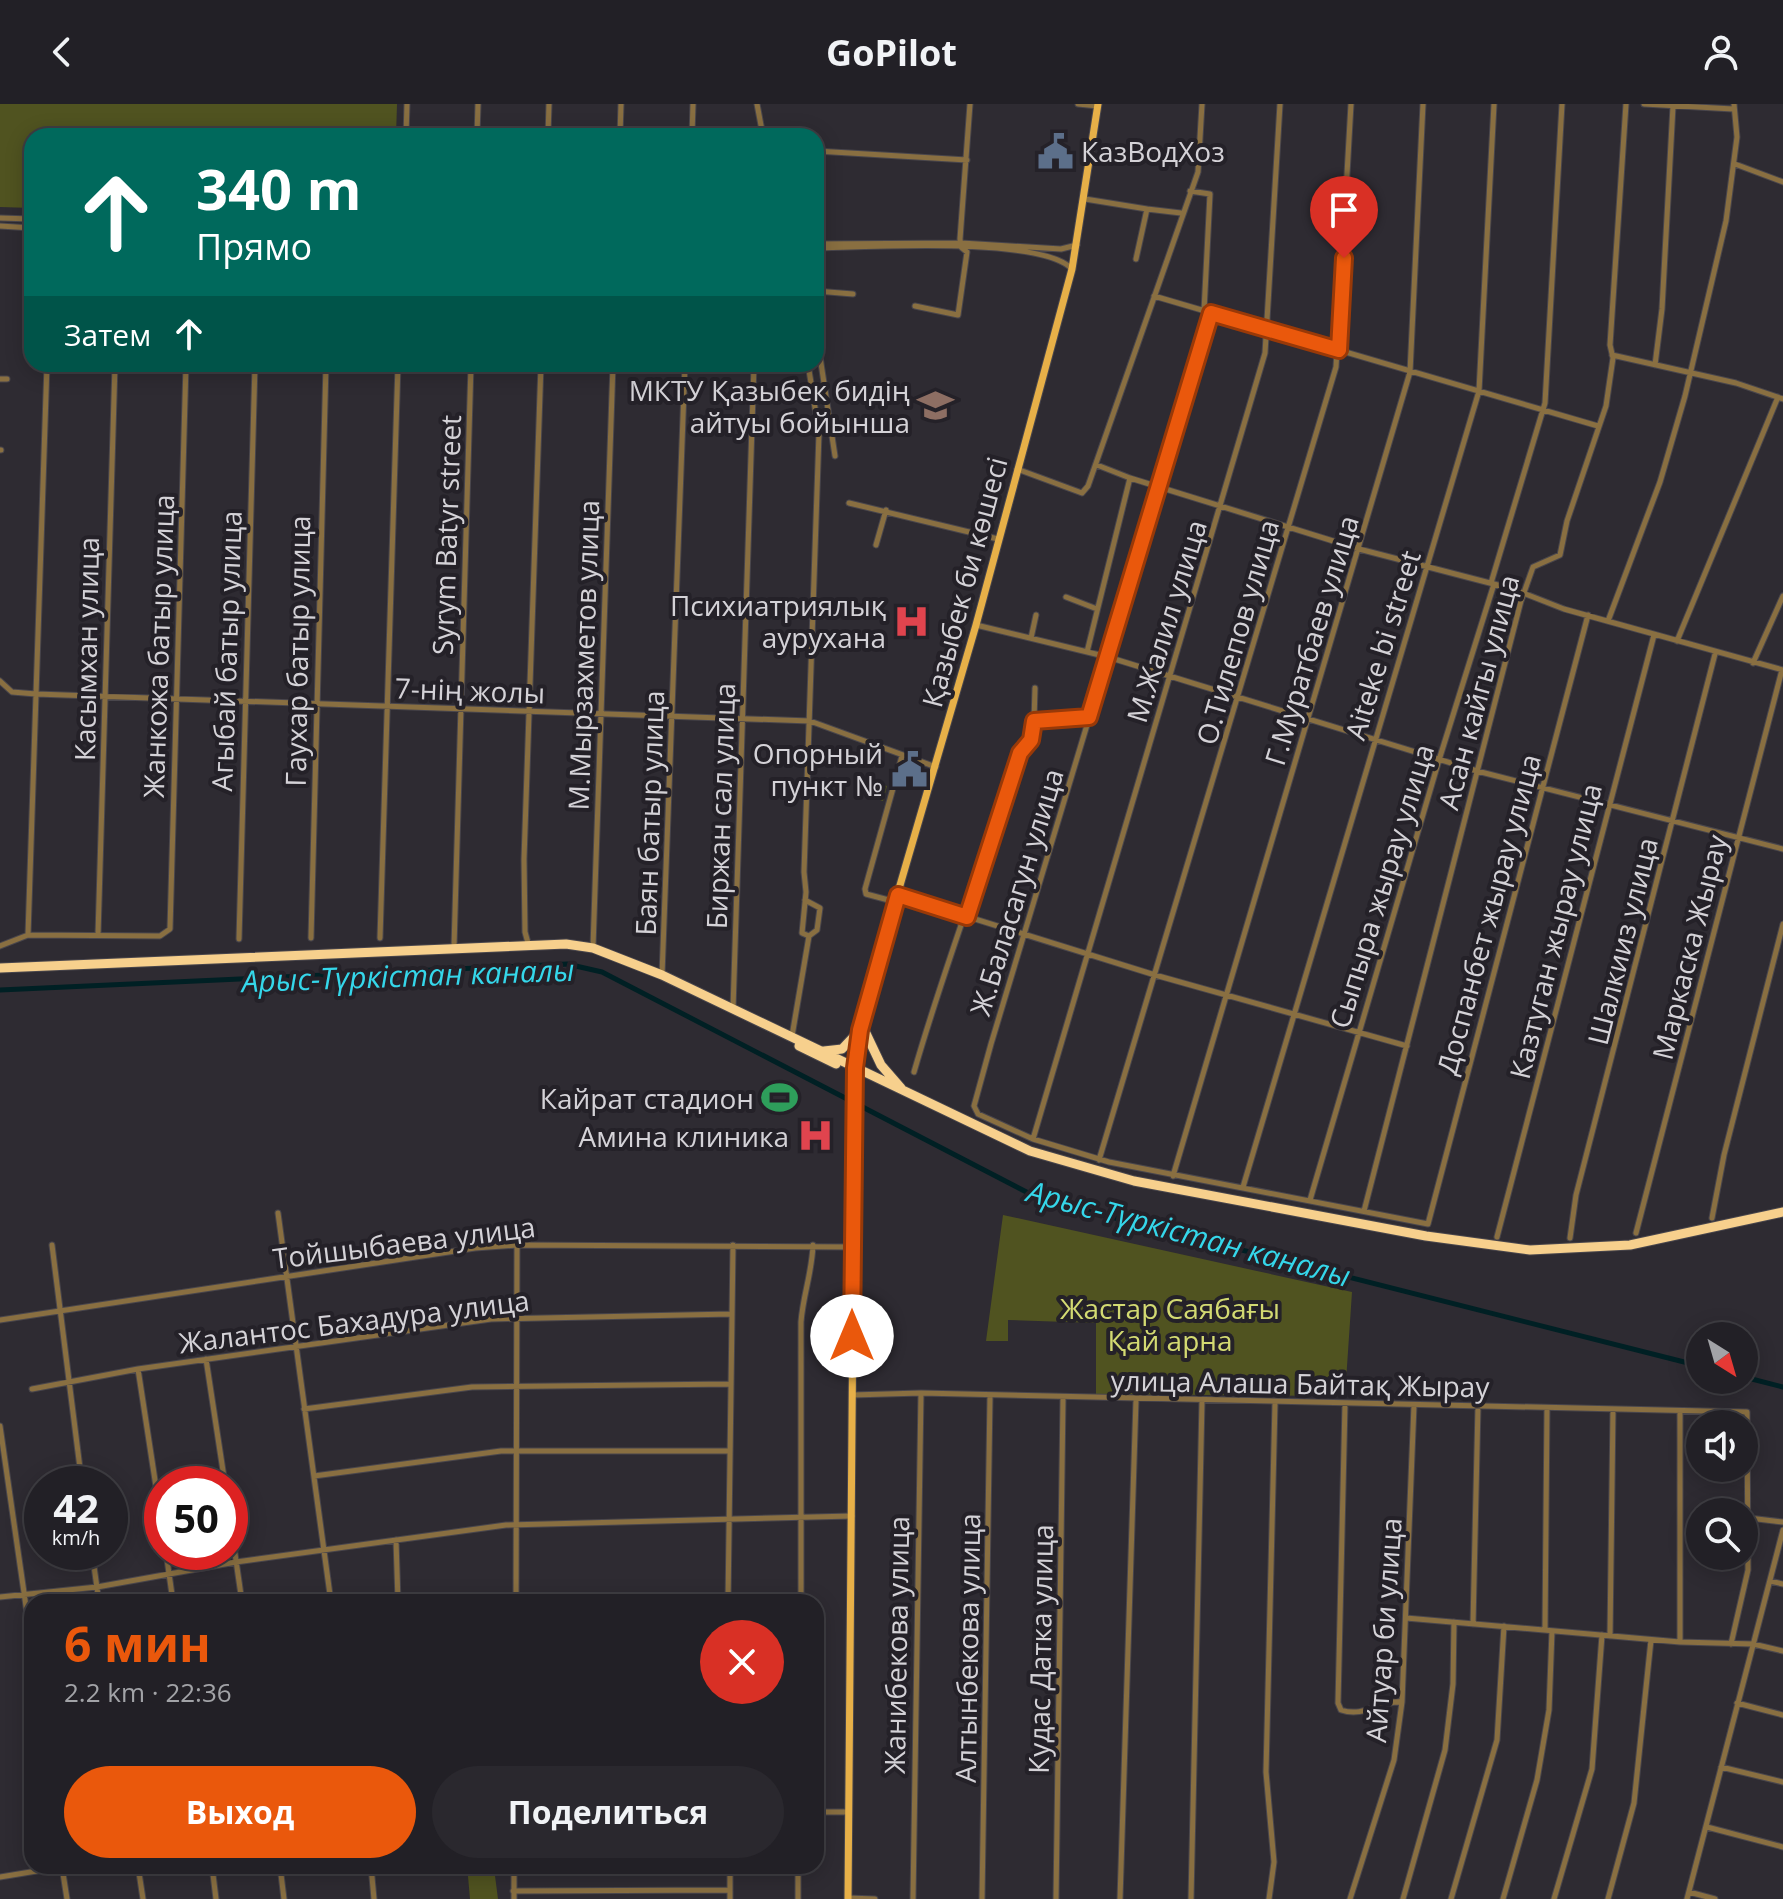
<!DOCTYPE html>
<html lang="ru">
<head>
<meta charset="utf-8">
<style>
  body { margin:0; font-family:"Open Sans",sans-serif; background:#2a282e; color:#f1f3f6; height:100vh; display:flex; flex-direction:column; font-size:30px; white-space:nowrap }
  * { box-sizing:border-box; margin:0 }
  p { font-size:26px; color:#a2a3a7 }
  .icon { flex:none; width:44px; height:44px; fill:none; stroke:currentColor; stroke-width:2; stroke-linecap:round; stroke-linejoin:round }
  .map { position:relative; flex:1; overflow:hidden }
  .panel { position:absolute; left:24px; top:1490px; width:800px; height:280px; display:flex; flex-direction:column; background:#222026; border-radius:24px; box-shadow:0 4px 20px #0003,0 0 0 2px #3f3e43 }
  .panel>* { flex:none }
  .top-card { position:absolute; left:24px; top:24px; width:800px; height:244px; border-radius:24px; box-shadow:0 4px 20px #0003,0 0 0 2px #3f3e43; background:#00695c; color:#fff; overflow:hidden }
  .needle { width:52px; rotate:143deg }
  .tools { position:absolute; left:1686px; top:1218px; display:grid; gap:16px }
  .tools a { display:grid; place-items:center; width:72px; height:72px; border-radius:50%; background:#222026; box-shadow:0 4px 20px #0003,0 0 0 2px #3f3e43; font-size:40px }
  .speed { position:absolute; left:24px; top:1362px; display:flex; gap:16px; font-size:40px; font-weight:700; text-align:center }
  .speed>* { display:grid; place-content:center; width:104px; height:104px; border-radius:50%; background:#222026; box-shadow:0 4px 20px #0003,0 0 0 2px #3f3e43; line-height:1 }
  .speed small { font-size:20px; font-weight:400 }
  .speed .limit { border:12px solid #d22; background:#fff; color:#111 }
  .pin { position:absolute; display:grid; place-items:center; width:68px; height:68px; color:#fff; margin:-82px -34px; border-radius:50% 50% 50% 0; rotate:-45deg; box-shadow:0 0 8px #0007 }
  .pin .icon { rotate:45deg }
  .me { position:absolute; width:88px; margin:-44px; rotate:0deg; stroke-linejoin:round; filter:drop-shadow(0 0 6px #0008) }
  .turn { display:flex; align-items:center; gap:28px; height:168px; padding:0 40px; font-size:36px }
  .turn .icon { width:104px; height:104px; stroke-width:2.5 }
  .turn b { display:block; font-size:56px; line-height:68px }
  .then { display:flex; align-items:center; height:76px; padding:0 40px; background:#0003; gap:16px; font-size:30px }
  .round { display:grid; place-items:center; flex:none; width:84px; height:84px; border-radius:42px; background:#2a282e }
  .head { display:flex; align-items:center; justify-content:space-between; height:136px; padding:0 40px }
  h1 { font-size:48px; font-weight:700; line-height:60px; color:#ea580c }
  .button { display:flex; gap:16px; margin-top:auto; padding:16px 40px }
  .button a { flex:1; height:92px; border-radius:48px; background:#ea580c; color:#fff; font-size:32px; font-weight:700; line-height:92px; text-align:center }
  .button a+a { background:#2a282e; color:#f1f3f6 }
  header { display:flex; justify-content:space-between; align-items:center; height:104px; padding:0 40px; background:#222026; font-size:36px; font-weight:700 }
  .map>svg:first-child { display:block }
  .green { fill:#505320 }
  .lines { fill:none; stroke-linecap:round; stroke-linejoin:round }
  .canal { stroke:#002024; stroke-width:5 }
  .minor-casing { stroke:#49464c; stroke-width:7 }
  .major-casing { stroke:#49464c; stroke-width:9 }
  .highway-casing { stroke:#49464c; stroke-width:11 }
  .minor { stroke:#896f41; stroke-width:5 }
  .major { stroke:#e7b048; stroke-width:7 }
  .highway { stroke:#f7d08d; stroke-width:9 }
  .route-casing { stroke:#983908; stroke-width:20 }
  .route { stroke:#ea580c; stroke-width:14 }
  .labels { text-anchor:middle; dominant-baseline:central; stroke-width:8; stroke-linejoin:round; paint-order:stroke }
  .poi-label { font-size:28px; fill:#d4d2d7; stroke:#242128; text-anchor:end }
  .street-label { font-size:28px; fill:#d4d2d7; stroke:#242128 }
  .park-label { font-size:28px; fill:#d3da72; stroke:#242128 }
  .water-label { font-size:30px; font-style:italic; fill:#35d7ea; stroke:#242128 }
</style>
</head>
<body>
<header><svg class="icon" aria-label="back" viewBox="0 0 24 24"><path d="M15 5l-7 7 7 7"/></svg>GoPilot<svg class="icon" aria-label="person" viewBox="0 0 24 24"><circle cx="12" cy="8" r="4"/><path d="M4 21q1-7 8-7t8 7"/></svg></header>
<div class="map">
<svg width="1783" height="1795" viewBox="0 0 1783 1795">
  <rect width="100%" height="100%" fill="#2e2b32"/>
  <path class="green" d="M0,0H397L396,32H32V104L0,103Z
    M865,675L887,682L883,697L862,690Z
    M1003,1111L1352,1188L1345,1292L1096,1290V1219L1008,1216V1237H986Z
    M472,1762L494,1764L498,1795H470L468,1772Z"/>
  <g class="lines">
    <path class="canal" d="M0,886L567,860L602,868L1040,1095L1700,1262
      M1744,1273L1783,1283"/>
    <defs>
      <path id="minor" d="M757,0L763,32
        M1078,0L1098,2
        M1644,0L1733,5
        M406,32L407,0
        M477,32L478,0
        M548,32L549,0
        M620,32L621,0
        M692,32L693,0
        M816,47L967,56
        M1735,60L1783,78
        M1190,87L1210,90L1204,207
        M1085,95L1147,105L1136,155
        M1147,105L1181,109
        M0,114L32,115
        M0,122L32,124
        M816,140L961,139L1061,145L1077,141
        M816,144C867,143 1041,132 1072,165
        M816,187L853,190
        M1154,192L1598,322
        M915,202L958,211L967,148L961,143L960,135L970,0
        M1211,209L991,940L974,1002L978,1010L1033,1035L1109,1058L1428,1120L1588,511
        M816,226L835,352
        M1612,251L1736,279L1783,295
        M1655,261L1662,205L1673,2
        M0,275H7
        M0,346H1
        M1017,365L1082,389L1088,382L1198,68L1202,0
        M1130,374L1359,445L1513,485L1564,505L1783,566
        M849,399L998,435
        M876,441L886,406
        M1491,479L1545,299L1562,0
        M1066,493L1097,505
        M1608,517L1660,378L1685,292L1726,117L1737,33L1734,0
        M976,521L1108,553L1477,667L1783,745
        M1031,534L1036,511
        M1677,537L1778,293
        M1087,548L1130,374L1097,361
        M1753,559L1783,492
        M0,577L12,588L36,590L810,617L936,663
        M1034,617L1035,584
        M898,791L1155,871L1407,942
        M805,796L820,804L817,826L809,832
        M896,798L866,790L865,785L902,652
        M28,831L47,260
        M98,831L115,260
        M311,834L326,260
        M380,834L398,260
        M239,835L255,260
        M528,839L525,828L524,755L541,260
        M0,842L28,831L160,832L170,825L186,260
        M454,843L471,260
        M593,843L613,260
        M662,871L685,260
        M733,905L754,260
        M792,932L809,832L802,829L806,788L804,768L819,329L808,260
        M914,968C945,860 985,755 1020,649L1031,636L1034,617L1089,613
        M1033,1035L1265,249L1280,0
        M1099,1056L1336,263L1351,0
        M1173,1072L1410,268L1423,0
        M1243,1083L1479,287L1494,0
        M1310,1096L1439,656L1494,480
        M1364,1107L1521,497L1533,463L1560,451L1567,417L1606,302L1613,254L1610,241L1626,0
        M278,1109L331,1498
        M1712,1114L1724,1051L1783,820
        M1636,1129L1782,566
        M1497,1133L1654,531
        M1570,1134L1576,1091L1715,550
        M52,1141L82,1380
        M0,1216L475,1144L517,1141L852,1143
        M206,1255L225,1380
        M138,1265L162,1422
        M32,1285L138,1265L491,1215L731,1210
        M852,1291L921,1289L1747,1308L1748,1466L1731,1540
        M1345,1300L1338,1599L1341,1606C1365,1614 1379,1596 1402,1598
        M304,1305L472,1283L731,1280
        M1680,1307V1538
        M0,1322L32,1544
        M314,1372L501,1347H730
        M1749,1414L1783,1418
        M230,1415L242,1498
        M396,1436L398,1498
        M92,1448L99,1498
        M166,1448L173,1498
        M1770,1477L1783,1480
        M0,1493L97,1483L236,1458L506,1421L852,1412
        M516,1493L728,1494
        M516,1498L517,1141
        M728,1498L733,1141
        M801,1498V1218C803,1191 812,1169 813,1141
        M1406,1514L1680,1538L1753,1540L1783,1547
        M1473,1520L1478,1302
        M1545,1524L1547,1304
        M1610,1532L1613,1305
        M1737,1599L1783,1611
        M1721,1663L1783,1678
        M816,1708H849
        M1707,1723L1783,1743
        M138,1762L143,1795
        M212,1762L216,1795
        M280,1762L284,1795
        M371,1762L374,1795
        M798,1762V1795
        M62,1763L67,1795
        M0,1773L67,1762
        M513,1787L730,1786
        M1689,1788L1715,1795
        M848,1794L875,1795
        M514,1795V1762
        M730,1795V1762
        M913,1795L921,1289
        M982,1795L990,1293
        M1056,1795L1063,1295
        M1120,1795L1136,1296
        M1191,1795L1202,1297
        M1269,1795L1274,1758L1266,1668L1275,1299
        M1350,1795L1394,1656L1402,1598L1414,1301
        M1403,1795L1445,1646L1453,1580L1454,1518
        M1451,1795L1497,1636L1504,1522
        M1503,1795L1537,1676L1549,1606L1552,1527
        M1554,1795L1592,1665L1602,1531
        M1608,1795L1634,1699L1651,1536
        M1687,1795L1783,1426"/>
      <path id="major" d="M848,1795L855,964L877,860L976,521L1072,165L1098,0"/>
      <path id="highway" d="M0,864L566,840L593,844L662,871L1030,1047L1134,1077L1426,1132L1530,1146L1630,1141L1783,1108
        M862,921L881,961L901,984
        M799,942L836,960
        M824,947L842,945L860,926"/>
    </defs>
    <use href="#minor" class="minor-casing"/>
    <use href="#major" class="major-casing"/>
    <use href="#highway" class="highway-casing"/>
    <use href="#minor" class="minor"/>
    <use href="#major" class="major"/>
    <use href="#highway" class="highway"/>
  </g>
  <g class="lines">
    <defs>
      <path id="route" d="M852,1232L855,964L860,926L898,791L967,813L1020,649L1031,636L1034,617L1089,613L1211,209L1339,246L1344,154"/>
    </defs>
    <use href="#route" class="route-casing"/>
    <use href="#route" class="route"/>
  </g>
  <defs>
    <symbol id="civic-bare" viewBox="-9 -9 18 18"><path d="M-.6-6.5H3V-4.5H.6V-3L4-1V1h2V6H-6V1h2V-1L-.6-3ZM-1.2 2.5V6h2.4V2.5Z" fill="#5c6f8a" stroke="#242128" stroke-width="2.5" paint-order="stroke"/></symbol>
    <symbol id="university-bare" viewBox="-9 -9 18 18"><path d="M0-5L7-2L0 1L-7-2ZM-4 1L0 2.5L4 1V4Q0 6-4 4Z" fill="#8d6e63" stroke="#242128" stroke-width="2.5" paint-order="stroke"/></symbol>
    <symbol id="hospital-bare" viewBox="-9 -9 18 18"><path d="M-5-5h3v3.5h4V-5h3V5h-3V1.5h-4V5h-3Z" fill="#e0444e" stroke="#242128" stroke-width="2.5" paint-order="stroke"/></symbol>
    <symbol id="stadium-bare" viewBox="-9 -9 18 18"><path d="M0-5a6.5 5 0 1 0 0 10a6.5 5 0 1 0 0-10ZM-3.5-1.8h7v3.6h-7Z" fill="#2e9e5b" stroke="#242128" stroke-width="2.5" paint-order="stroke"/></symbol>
  </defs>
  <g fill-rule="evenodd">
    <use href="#civic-bare" x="1030" y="22" width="51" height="51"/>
    <use href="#university-bare" x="910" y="276" width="51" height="51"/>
    <use href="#hospital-bare" x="886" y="492" width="51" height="51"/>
    <use href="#civic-bare" x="884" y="640" width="51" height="51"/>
    <use href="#stadium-bare" x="754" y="968" width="51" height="51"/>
    <use href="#hospital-bare" x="790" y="1006" width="51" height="51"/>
  </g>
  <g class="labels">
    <g class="poi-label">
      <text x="1081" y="47" text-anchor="start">КазВодХоз</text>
      <text x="910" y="286">МКТУ Қазыбек бидің<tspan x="910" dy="32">айтуы бойынша</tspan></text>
      <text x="886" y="501">Психиатриялық<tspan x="886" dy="32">аурухана</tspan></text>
      <text x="883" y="649">Опорный<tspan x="883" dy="32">пункт №</tspan></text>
      <text x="754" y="994">Кайрат стадион</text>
      <text x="789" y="1032">Амина клиника</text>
    </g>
    <g class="street-label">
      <text transform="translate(446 431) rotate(-88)">Syrym Batyr street</text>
      <text transform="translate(964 478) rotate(-75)">Қазыбек би көшесі</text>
      <text transform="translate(1166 517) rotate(-73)">М.Жалил улица</text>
      <text transform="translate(1237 528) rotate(-74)">О.Тилепов улица</text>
      <text transform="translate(1311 536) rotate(-73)">Г.Муратбаев улица</text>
      <text transform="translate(1382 541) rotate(-73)">Aiteke bi street</text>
      <text transform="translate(158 542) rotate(-88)">Жанкожа батыр улица</text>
      <text transform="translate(86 545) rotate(-89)">Касымхан улица</text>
      <text transform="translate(226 547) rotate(-88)">Агыбай батыр улица</text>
      <text transform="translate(297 547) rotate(-89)">Гаухар батыр улица</text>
      <text transform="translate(583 551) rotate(-88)">М.Мырзахметов улица</text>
      <text transform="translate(470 586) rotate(2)">7-нің жолы</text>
      <text transform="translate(1478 588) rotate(-75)">Асан кайгы улица</text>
      <text transform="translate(720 702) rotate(-88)">Биржан сал улица</text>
      <text transform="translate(649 709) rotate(-88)">Баян батыр улица</text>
      <text transform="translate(1381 782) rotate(-73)">Сыпыра жырау улица</text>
      <text transform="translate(1016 788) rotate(-73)">Ж.Баласагун улица</text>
      <text transform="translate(1488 810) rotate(-75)">Доспанбет жырау улица</text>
      <text transform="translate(1555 827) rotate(-76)">Казтуган жырау улица</text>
      <text transform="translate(1622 837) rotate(-76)">Шалкииз улица</text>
      <text transform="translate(1689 843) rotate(-76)">Маркаска Жырау</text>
      <text transform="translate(404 1138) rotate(-7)">Тойшыбаева улица</text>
      <text transform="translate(354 1217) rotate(-7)">Жалантос Бахадура улица</text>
      <text transform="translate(1300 1279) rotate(1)">улица Алаша Байтақ Жырау</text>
      <text transform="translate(1383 1526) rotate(-86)">Айтуар би улица</text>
      <text transform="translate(896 1541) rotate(-89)">Жанибекова улица</text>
      <text transform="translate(967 1544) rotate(-89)">Алтынбекова улица</text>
      <text transform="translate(1040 1545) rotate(-89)">Кудас Датка улица</text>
    </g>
    <g class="park-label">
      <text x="1170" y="1204">Жастар Саябағы<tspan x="1170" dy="32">Қай арна</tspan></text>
    </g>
    <g class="water-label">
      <text transform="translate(408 871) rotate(-2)">Арыс-Түркістан каналы</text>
      <text transform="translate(1189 1129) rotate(15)">Арыс-Түркістан каналы</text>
    </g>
  </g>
</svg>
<div class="tools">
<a><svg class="needle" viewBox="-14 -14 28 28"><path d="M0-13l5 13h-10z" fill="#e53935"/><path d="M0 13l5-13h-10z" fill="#a2a3a7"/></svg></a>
<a><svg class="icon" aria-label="sound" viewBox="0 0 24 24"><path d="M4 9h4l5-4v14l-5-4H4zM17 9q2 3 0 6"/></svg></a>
<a><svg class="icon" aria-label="search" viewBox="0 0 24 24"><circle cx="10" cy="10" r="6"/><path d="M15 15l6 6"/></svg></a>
</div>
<div class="speed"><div>42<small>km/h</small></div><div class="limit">50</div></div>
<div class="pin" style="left:1344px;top:154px;background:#d93025"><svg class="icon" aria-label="arrive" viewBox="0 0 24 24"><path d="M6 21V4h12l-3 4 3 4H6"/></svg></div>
<svg class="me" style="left:852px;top:1232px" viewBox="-20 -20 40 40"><circle r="19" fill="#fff"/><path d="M0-13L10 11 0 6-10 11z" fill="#ea580c"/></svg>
<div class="top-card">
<div class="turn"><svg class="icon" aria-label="ahead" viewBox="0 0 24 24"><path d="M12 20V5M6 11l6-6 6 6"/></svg><div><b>340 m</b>Прямо</div></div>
<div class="then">Затем<svg class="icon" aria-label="ahead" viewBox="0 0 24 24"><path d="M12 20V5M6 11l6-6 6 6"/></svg></div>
</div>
<section class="panel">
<div class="head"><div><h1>6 мин</h1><p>2.2 km · 22:36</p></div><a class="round" style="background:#d93025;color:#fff"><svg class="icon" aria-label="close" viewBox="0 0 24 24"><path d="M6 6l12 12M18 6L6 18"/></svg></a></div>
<div class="button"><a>Выход</a><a>Поделиться</a></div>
</section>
</div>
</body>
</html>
